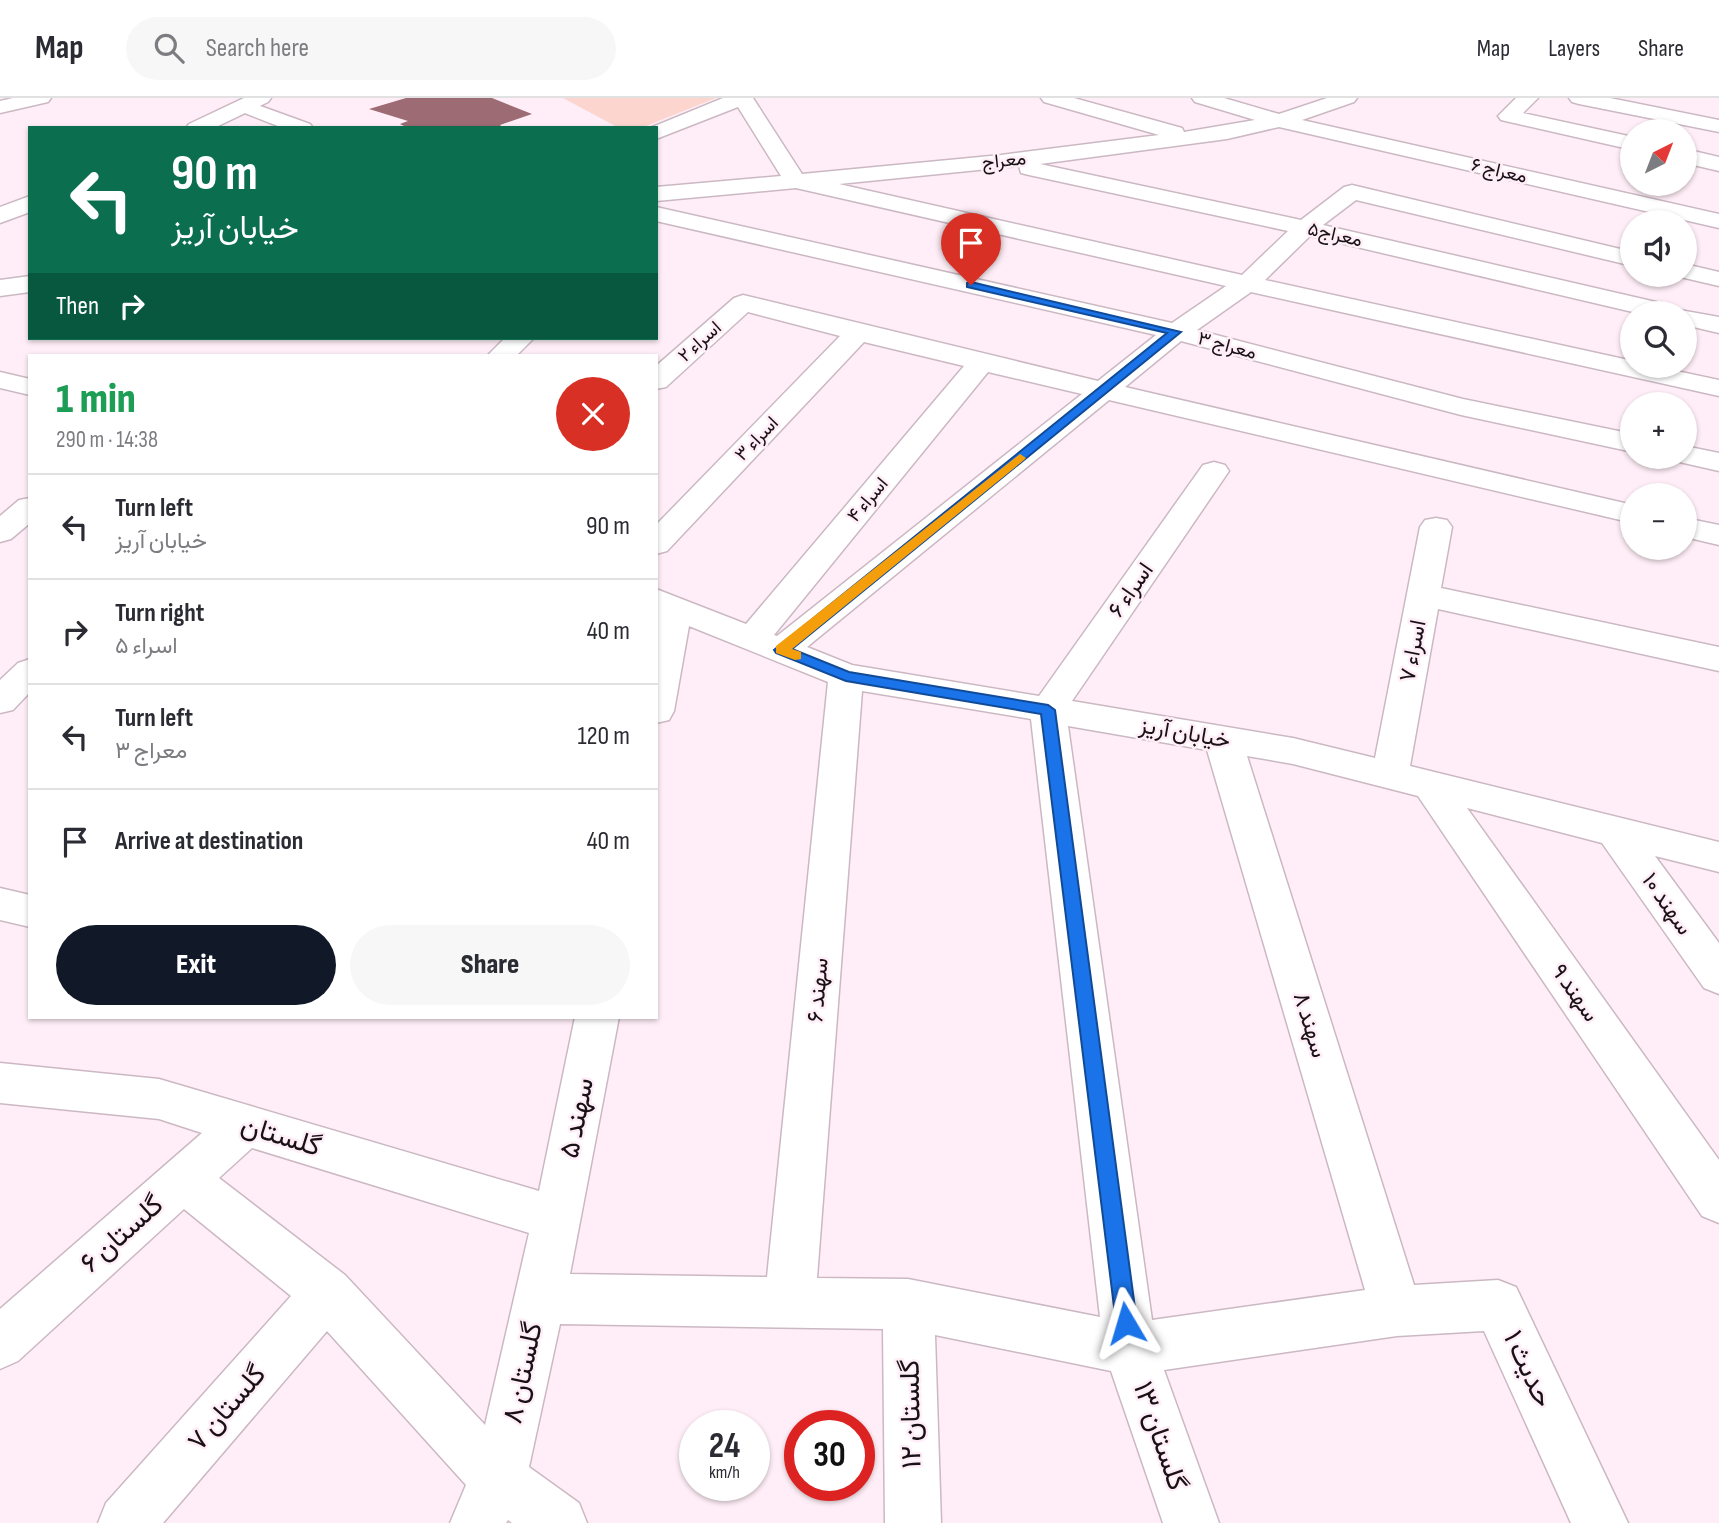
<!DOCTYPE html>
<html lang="en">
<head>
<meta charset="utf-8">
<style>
  body { margin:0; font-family:"Sofia Sans Condensed",Vazirmatn,sans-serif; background:#f7f7f7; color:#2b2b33; height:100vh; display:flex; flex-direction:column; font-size:26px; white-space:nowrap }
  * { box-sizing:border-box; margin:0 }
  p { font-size:23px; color:#7c7c81 }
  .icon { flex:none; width:38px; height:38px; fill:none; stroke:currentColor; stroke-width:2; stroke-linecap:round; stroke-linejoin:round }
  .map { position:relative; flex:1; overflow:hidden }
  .side { position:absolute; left:28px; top:256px; width:630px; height:665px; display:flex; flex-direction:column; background:#fff; border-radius:0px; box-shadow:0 2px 5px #0004 }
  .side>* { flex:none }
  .banner { position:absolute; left:28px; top:28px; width:630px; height:214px; border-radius:0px; box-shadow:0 2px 5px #0004; background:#0b6e4f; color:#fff; overflow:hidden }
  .needle { width:46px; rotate:42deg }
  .controls { position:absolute; left:1620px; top:21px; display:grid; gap:14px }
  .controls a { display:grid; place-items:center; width:77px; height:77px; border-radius:50%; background:#fff; box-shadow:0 2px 5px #0004; font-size:35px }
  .speed { position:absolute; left:679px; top:1312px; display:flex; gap:14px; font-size:35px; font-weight:700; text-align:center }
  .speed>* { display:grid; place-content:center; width:91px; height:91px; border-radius:50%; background:#fff; box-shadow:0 2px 5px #0004; line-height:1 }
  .speed small { font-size:18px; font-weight:400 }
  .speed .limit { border:10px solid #d22; background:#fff; color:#111 }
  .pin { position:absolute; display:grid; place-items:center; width:60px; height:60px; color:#fff; margin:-72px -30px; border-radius:50% 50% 50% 0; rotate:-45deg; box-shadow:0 0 7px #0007 }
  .pin .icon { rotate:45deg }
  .me { position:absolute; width:77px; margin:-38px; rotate:353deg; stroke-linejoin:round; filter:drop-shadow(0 0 5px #0008) }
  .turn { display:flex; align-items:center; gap:24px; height:147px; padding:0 28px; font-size:32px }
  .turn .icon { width:91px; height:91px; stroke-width:2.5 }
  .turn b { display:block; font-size:49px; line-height:60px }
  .then { display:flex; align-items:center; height:66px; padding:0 28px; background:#0003; gap:14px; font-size:26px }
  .round { display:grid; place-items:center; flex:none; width:74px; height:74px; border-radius:37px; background:#f7f7f7 }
  .overview { display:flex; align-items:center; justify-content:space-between; height:119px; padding:0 28px }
  h1 { font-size:42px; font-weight:800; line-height:52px; color:#1e9e55 }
  .cta { display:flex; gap:14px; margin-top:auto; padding:14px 28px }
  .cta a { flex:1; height:80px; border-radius:42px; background:#111827; color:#fff; font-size:28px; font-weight:800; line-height:80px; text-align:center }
  .cta a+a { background:#f7f7f7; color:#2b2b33 }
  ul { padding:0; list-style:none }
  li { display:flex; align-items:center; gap:21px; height:105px; padding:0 28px; border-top:2px solid #e1e1e2 }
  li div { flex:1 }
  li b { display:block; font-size:26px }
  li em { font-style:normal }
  header { display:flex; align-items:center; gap:42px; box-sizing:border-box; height:98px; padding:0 35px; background:#fff; border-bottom:2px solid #e1e1e2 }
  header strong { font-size:33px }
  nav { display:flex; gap:38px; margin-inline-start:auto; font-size:24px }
  .search { width:490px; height:63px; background:#f7f7f7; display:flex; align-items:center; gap:18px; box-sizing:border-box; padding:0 24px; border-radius:38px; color:#7c7c81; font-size:26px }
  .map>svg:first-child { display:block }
  .green { fill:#fbd5ce }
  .building { fill:#9d6b74 }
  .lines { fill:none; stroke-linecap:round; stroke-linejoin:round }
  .minor-casing { stroke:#cbb8c3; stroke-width:3 }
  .secondary-casing { stroke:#cbb8c3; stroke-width:3 }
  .minor { fill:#fff; fill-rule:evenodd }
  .secondary { fill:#fff; fill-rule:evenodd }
  .route { fill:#1a73e8; stroke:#114b97; stroke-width:2 }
  .slow { fill:#f59e0b }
  .labels { text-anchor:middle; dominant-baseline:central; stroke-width:5; stroke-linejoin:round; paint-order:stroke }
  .far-street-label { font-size:19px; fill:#181115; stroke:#ffeef7 }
  .street-label { font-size:23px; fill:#181115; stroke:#ffeef7 }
  .near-street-label { font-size:28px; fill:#181115; stroke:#ffeef7 }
</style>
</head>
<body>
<header>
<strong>Map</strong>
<div class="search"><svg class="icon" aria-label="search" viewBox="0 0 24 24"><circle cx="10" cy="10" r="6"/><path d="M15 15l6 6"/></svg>Search here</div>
<nav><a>Map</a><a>Layers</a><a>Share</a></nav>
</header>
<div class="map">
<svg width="1719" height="1425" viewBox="0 0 1719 1425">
  <rect width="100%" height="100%" fill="#ffeef7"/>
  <path class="green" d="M563,0H716L641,30H619Z"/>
  <path class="building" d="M406,0H492L532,16L500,27L503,30H408L400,26L408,23L369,11Z"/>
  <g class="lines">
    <defs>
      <path id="minor" d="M13,0H51L48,4L0,15V3Z
        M723,0H753L802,76L1001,57L1159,37L1044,4L1041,0H1074L1182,30L1184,34L1255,22L1195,4L1192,0H1224L1279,16L1327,0H1357L1354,4L1302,22L1719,116V130L1279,29L1227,41L1040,66L1301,122L1344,89L1352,87L1633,154V168L1356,102L1323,127L1669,207L1680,212L1719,219V235L1685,227V215H1637L1310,138L1265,182L1633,263V268H1653L1719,282V298L1251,194L1197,232L1463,301L1633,336V354L1461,317L1181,243L1125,289L1633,407V425L1109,302L807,549L852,567L1039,598L1203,367L1214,364L1225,367L1229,373L1072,603L1293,640L1375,660L1420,429L1425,422L1436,420L1447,422L1452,429L1441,490L1719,549V573L1438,511L1410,668L1719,744V774L1655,758L1719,845V896L1704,890L1602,745L1467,710L1719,1062V1125L1702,1118L1418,698L1293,666L1247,658L1414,1187L1498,1182L1516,1189L1628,1425H1571L1484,1233L1397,1238L1164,1272L1219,1425H1163L1111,1273L935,1237L941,1425H885L883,1231L560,1226L529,1369L579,1405L587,1425H512L508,1422L506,1425H450L466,1387L327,1233L163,1425H98L106,1405L291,1198L184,1111L18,1263L0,1271V1211L202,1035L159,1021L0,1005V965L159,981L539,1093L575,919H619L570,1176L767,1179L828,584L689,528L674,613L669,622L656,625V491L746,526L964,268L864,244L667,453L656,456V427L840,238L748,214L666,289L656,291V268L734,200L743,197L1098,283L1156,237L656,123V109L1172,225L1226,188L796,90L656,103V89L781,78L738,9L656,41V30H650ZM1019,68L1021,75L1029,77L1288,133L1242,177L839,86ZM988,274L1082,296L777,538L774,537ZM862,593L1031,621L1100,1219L908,1181L817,1180ZM1068,628L1207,652L1365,1192L1152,1222ZM252,1050L529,1135L485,1327L345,1177L219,1080Z
        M1516,0H1538L1523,15L1633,39V52L1501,22L1498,18Z
        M1569,0H1610L1719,22V34L1579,6L1572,4Z
        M244,2L310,26L313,30H283L237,12L234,8L237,4Z
        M1685,51L1719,59V73L1685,65Z
        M1685,166L1719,174V188L1676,178L1685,177Z
        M30,178V194L0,198V182Z
        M505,240H534L517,257H488Z
        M0,274L30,281V297L0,290Z
        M1685,348L1719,355V373L1675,363L1671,359H1685Z
        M30,400V425L11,441L0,444V418L19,402Z
        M1685,420L1719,427V447L1685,439Z
        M30,561V594L13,612L0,615V582L18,565Z
        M0,790L30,797V829L0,822Z"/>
      <path id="secondary" d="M244,0H271L268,4L214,30H186L189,26Z
        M30,98V114L0,125V109Z"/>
    </defs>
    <use href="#minor" class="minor-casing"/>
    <use href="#secondary" class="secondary-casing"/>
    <use href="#minor" class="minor"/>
    <use href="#secondary" class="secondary"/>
  </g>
  <path class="route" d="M971,184L1181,234L792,551L849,574L1048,607L1055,612L1137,1225L1134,1232L1126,1235L1119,1232L1116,1225L1041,616L846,583L776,555L774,552L1167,235L967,189V185Z"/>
  <path class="slow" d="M1020,356L1026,360L1024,362L792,551L801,554V561L795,562L776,555V548Z"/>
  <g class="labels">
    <g class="far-street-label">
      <text transform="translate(1004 63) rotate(-6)">معراج</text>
      <text transform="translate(1499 73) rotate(13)">معراج ۶</text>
      <text transform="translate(1335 137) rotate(13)">معراج۵</text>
      <text transform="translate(700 244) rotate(-42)">اسراء ۲</text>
      <text transform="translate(1227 248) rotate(15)">معراج ۳</text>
      <text transform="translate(757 341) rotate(-46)">اسراء ۳</text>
      <text transform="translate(868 402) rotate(-50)">اسراء ۴</text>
    </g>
    <g class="street-label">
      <text transform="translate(1131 492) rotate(-55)">اسراء ۶</text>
      <text transform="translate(1413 553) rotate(-79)">اسراء ۷</text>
      <text transform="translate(1185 635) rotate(10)">خیابان آریز</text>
      <text transform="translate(1667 806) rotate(55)">سهند ۱۰</text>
      <text transform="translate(818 892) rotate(-85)">سهند ۶</text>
      <text transform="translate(1575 895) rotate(55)">سهند ۹</text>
      <text transform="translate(1310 927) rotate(73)">سهند ۸</text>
    </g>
    <g class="near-street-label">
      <text transform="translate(577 1020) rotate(-79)">سهند ۵</text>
      <text transform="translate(281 1038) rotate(17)">گلستان</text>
      <text transform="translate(122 1136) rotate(-42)">گلستان ۶</text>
      <text transform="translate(1528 1271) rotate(65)">حدیث ۱</text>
      <text transform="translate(523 1275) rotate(-78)">گلستان ۸</text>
      <text transform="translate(227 1310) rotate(-49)">گلستان ۷</text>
      <text transform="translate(911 1316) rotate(-91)">گلستان ۱۲</text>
      <text transform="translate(1160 1338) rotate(71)">گلستان ۱۳</text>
    </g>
  </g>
</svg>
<div class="controls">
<a><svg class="needle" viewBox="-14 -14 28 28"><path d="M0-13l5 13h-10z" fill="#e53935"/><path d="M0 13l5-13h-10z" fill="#7c7c81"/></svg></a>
<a><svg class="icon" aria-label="sound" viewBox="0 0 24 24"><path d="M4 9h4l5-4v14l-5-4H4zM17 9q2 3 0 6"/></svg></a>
<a><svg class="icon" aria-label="search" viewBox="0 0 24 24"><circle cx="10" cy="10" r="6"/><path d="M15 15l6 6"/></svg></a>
<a>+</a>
<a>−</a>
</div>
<div class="speed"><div>24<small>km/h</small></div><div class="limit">30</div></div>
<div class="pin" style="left:971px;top:187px;background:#d93025"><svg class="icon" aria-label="arrive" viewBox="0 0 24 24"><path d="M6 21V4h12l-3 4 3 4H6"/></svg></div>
<svg class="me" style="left:1126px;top:1225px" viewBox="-20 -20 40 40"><path d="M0-17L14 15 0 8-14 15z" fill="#1a73e8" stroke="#fff" stroke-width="4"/></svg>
<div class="banner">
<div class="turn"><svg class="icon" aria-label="left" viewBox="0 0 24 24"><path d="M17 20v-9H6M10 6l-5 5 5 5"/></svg><div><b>90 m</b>خیابان آریز</div></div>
<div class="then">Then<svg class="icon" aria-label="right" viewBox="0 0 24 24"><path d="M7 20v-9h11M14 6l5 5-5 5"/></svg></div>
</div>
<section class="side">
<div class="overview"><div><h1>1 min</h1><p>290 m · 14:38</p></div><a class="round" style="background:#d93025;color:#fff"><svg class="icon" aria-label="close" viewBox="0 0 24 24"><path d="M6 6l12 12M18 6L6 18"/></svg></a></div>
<ul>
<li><svg class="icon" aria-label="left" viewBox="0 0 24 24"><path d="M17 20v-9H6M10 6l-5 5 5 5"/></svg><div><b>Turn left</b><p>خیابان آریز</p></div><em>90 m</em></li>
<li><svg class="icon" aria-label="right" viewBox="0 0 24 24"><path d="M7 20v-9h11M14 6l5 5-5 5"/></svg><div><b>Turn right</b><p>اسراء ۵</p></div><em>40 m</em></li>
<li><svg class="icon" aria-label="left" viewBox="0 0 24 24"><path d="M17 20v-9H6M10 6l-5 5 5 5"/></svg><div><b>Turn left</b><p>معراج ۳</p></div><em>120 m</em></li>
<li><svg class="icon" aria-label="arrive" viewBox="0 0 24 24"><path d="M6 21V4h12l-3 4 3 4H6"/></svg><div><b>Arrive at destination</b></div><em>40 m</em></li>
</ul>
<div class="cta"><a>Exit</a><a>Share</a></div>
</section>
</div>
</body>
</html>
